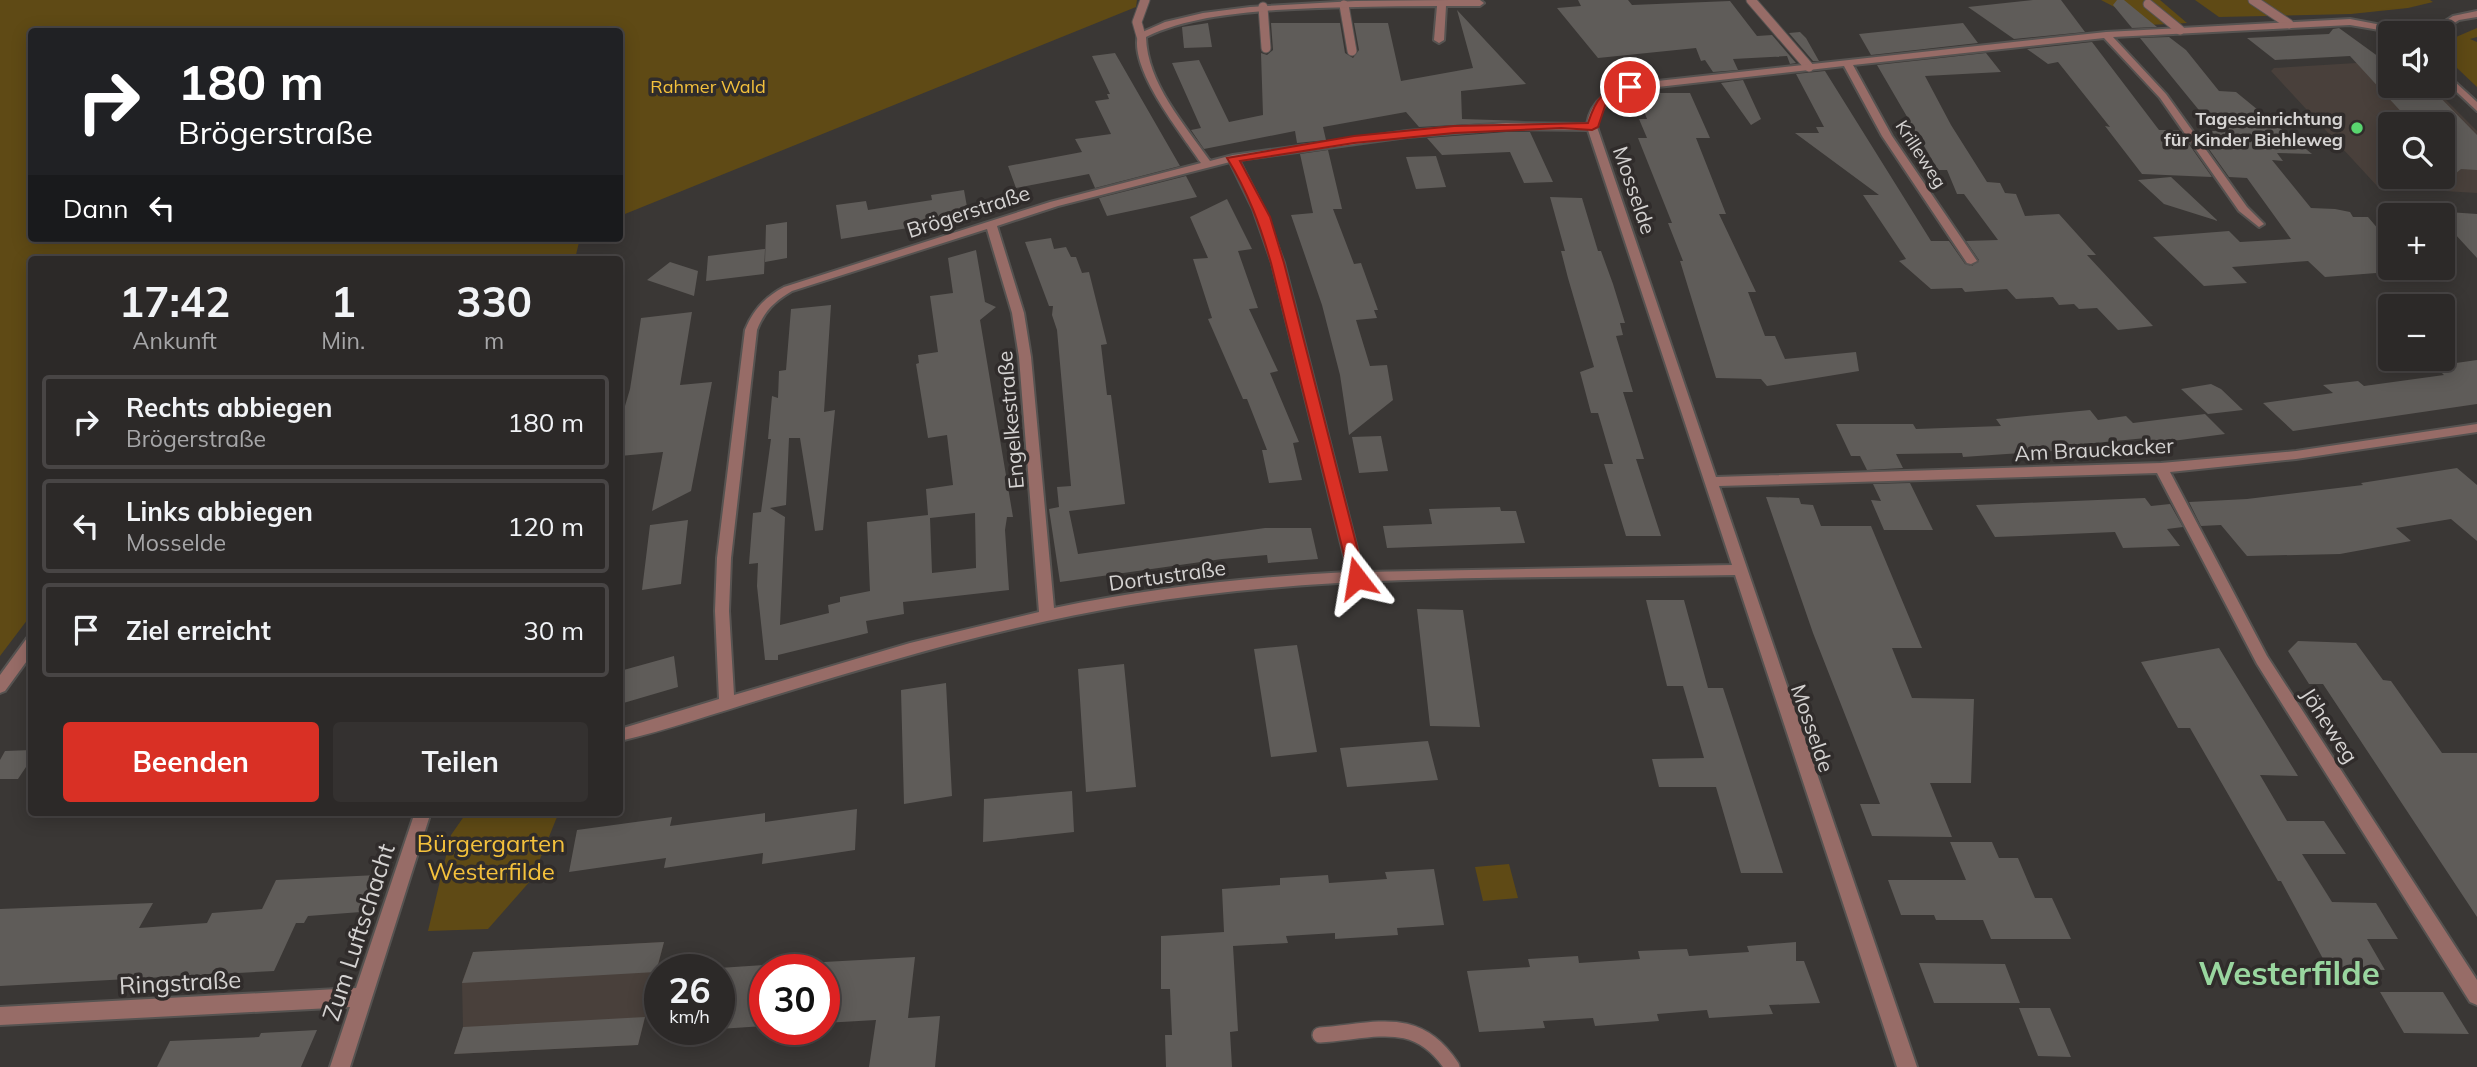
<!DOCTYPE html>
<html lang="de">
<head>
<meta charset="utf-8">
<style>
  body { margin:0; font-family:Mulish,sans-serif; background:#343130; color:#f1f3f6; height:100vh; display:flex; flex-direction:column; font-size:26px; white-space:nowrap }
  * { box-sizing:border-box; margin:0 }
  p { font-size:23px; color:#a6a6a8 }
  .icon { flex:none; width:38px; height:38px; fill:none; stroke:currentColor; stroke-width:2; stroke-linecap:round; stroke-linejoin:round }
  .map { position:relative; flex:1; overflow:hidden }
  .details { position:absolute; left:28px; top:256px; width:595px; height:560px; display:flex; flex-direction:column; background:#2c2928; border-radius:7px; box-shadow:0 4px 18px #0003,0 0 0 2px #484545 }
  .details>* { flex:none }
  .top-card { position:absolute; left:28px; top:28px; width:595px; height:214px; border-radius:7px; box-shadow:0 4px 18px #0003,0 0 0 2px #484545; background:#202124; color:#fff; overflow:hidden }
  .tools { position:absolute; left:2378px; top:21px; display:grid; gap:14px }
  .tools a { display:grid; place-items:center; width:77px; height:77px; border-radius:7px; background:#2c2928; box-shadow:0 4px 18px #0003,0 0 0 2px #484545; font-size:35px }
  .speed { position:absolute; left:644px; top:954px; display:flex; gap:14px; font-size:35px; font-weight:700; text-align:center }
  .speed>* { display:grid; place-content:center; width:91px; height:91px; border-radius:50%; background:#2c2928; box-shadow:0 4px 18px #0003,0 0 0 2px #484545; line-height:1 }
  .speed small { font-size:18px; font-weight:400 }
  .speed .limit { border:10px solid #d22; background:#fff; color:#111 }
  .pin { position:absolute; display:grid; place-items:center; width:60px; height:60px; color:#fff; margin:-30px; border:4px solid #fff; border-radius:50%; box-shadow:0 2px 7px #0007 }
  .me { position:absolute; width:77px; margin:-38px; rotate:346deg; stroke-linejoin:round; filter:drop-shadow(0 0 5px #0008) }
  .turn { display:flex; align-items:center; gap:24px; height:147px; padding:0 35px; font-size:32px }
  .turn .icon { width:91px; height:91px; stroke-width:2.5 }
  .turn b { display:block; font-size:49px; line-height:60px }
  .then { display:flex; align-items:center; height:66px; padding:0 35px; background:#0003; gap:14px; font-size:26px }
  .eta { display:flex; justify-content:space-evenly; align-items:center; height:119px; text-align:center }
  .eta b { font-size:42px; font-weight:700; line-height:49px }
  .button { display:flex; gap:14px; margin-top:auto; padding:14px 35px }
  .button a { flex:1; height:80px; border-radius:7px; background:#d93025; color:#fff; font-size:28px; font-weight:700; line-height:80px; text-align:center }
  .button a+a { background:#343130; color:#f1f3f6 }
  ul { padding:0; list-style:none }
  li { display:flex; align-items:center; gap:21px; height:94px; margin:0 14px 10px; padding:0 21px; border:4px solid #484545; border-radius:7px }
  li div { flex:1 }
  li b { display:block; font-size:26px }
  li em { font-style:normal }
  .map>svg:first-child { display:block }
  .built { fill:#49403b; fill-rule:evenodd }
  .green { fill:#5f4a15 }
  .building { fill:#5f5c59; fill-rule:evenodd }
  .lines { fill:none; stroke-linecap:round; stroke-linejoin:round }
  .service-far1-casing { stroke:#565351; stroke-width:11 }
  .service-casing { stroke:#565351; stroke-width:18 }
  .minor-casing { stroke:#565351; stroke-width:4 }
  .tertiary-casing { stroke:#565351; stroke-width:4 }
  .service-far1 { stroke:#976c67; stroke-width:9 }
  .service { stroke:#976c67; stroke-width:15 }
  .minor { fill:#976c67; fill-rule:evenodd }
  .tertiary { fill:#976c67; fill-rule:evenodd }
  .route { fill:#d93025; stroke:#8d1f18; stroke-width:2 }
  .poi-dot { fill:#59d56f; stroke:#302c2b; stroke-width:2.5 }
  .labels { text-anchor:middle; dominant-baseline:central; stroke-width:7; stroke-linejoin:round; paint-order:stroke }
  .far-park-label { font-size:18px; fill:#f4c13c; stroke:#302c2b }
  .far-poi-label { font-size:18px; font-weight:bold; fill:#d5d3d2; stroke:#302c2b; text-anchor:end }
  .far-street-label { font-size:18px; fill:#d5d3d2; stroke:#302c2b }
  .street-label { font-size:21px; fill:#d5d3d2; stroke:#302c2b }
  .near-park-label { font-size:24px; fill:#f4c13c; stroke:#302c2b }
  .near-street-label { font-size:24px; fill:#d5d3d2; stroke:#302c2b }
  .near-district-label { font-size:33px; font-weight:bold; fill:#99d69f; stroke:#302c2b }
</style>
</head>
<body>
<div class="map">
<svg width="2477" height="1067" viewBox="0 0 2477 1067">
  <rect width="100%" height="100%" fill="#3a3735"/>
  <path class="built" d="M2390,61V86H2432L2477,131V193L2378,187L2271,71L2274,68ZM2390,124H2443V177H2390Z
    M664,942L638,1045L454,1054L463,1027L462,982L473,952Z"/>
  <path class="green" d="M0,0H1137L1136,7L620,216V32H32V238H580L575,259H32L31,615L0,656Z
    M2101,0H2160L2187,23L2149,25Z
    M2195,0H2430L2433,2L2408,8L2351,14L2219,17Z
    M2477,28V37L2470,39L2477,42V87L2457,68L2456,37Z
    M467,812H559L532,879L488,929L428,931L451,835Z
    M1509,864L1518,898L1483,901L1475,867Z"/>
  <path class="building" d="M1578,0H1628L1632,5L1730,1L1757,36L1772,35L1796,63L1790,64L1787,56L1733,59L1738,70L1713,72L1705,60L1701,61L1696,48L1598,58L1557,8L1581,6Z
    M2033,0H2061L2085,32L2014,39L1968,7Z
    M2117,0H2124L2157,27L2132,28L2113,5Z
    M1457,10L1526,84L1461,91L1462,119L1525,121L1419,127L1406,112L1323,127L1326,140L1297,143L1295,131L1204,149L1191,130L1201,128L1172,63L1199,60L1229,122L1263,115L1261,53L1267,55L1273,50L1271,23H1340L1345,53L1353,58L1359,50L1354,23H1388L1401,81L1473,68Z
    M1208,23L1212,47L1184,48L1182,27Z
    M1963,23L1978,43L1871,55L1859,34Z
    M2339,28L2390,65V86H2429L2477,135V170L2461,169L2443,184V120L2406,117L2350,56L2275,60L2247,38L2329,34L2333,29Z
    M1800,32L1806,38L1819,61H1813L1789,33Z
    M2169,37L2186,50L2219,91L2236,92L2312,154L2277,153L2283,161L2272,160L2311,208L2335,209L2350,212L2353,217H2368L2390,243V268L2415,270L2325,277L2308,261L2294,262L2232,267L2247,283L2204,286L2153,237L2229,231L2240,242L2291,239L2247,178L2229,177L2196,131H2216L2140,38Z
    M2092,42L2159,130H2179L2212,177L2142,174L2105,126L2110,127L2058,62L2048,64L2027,49Z
    M1115,53L1180,166L1095,188L1089,174L1016,188L1008,166L1082,152L1075,139L1111,134L1095,101L1109,99L1107,94H1110L1092,56Z
    M1986,53L2001,72L1925,76L1951,125L1987,182L2000,183L2005,193L2016,194L2025,216L2059,214L2096,255H2087L2153,326L2118,330L2097,308L2079,309L2074,304L2059,305L2053,297L2016,299L2007,289L1965,292L1962,288L1931,289L1899,261L1906,259L1863,195H1879L1795,133H1819L1816,127H1824L1796,74L1825,71L1931,241H1949L1965,264L1972,266L1979,260L1966,241L1998,240L1964,194H1957L1947,170H1938L1877,65Z
    M1743,80L1761,119L1751,125L1721,83Z
    M1637,93H1690L1710,138H1696L1726,214H1719L1756,292H1748L1765,336H1775L1785,359L1856,352L1859,371L1767,386L1761,379L1716,378L1680,261H1683L1668,223H1672L1638,138H1647L1639,119H1647Z
    M1506,132H1530L1553,182L1524,183L1510,152L1442,155L1427,138Z
    M1328,150L1342,209H1333L1354,264L1361,263L1378,310H1374L1377,318L1356,320L1370,366L1387,365L1393,400L1349,435L1340,375L1322,305L1291,215L1313,213L1300,154Z
    M1436,156L1446,187L1416,189L1406,157Z
    M1186,176L1197,197L1107,216L1099,198Z
    M2171,177L2218,221L2164,204L2138,180Z
    M964,190L969,218L841,239L836,205L866,201L868,210L932,200L931,195Z
    M1550,197L1582,198L1598,251H1601L1613,284L1625,323H1620L1623,335L1616,336L1633,392H1623L1644,459H1636L1661,536H1626L1604,464H1613L1598,413H1591L1580,372L1594,367L1568,278L1561,251H1565Z
    M1227,199L1252,249L1238,251L1258,308L1249,309L1278,371L1270,373L1299,442L1293,443L1302,480L1269,483L1262,450H1267L1247,399H1243L1208,319L1212,318L1193,259L1208,258L1190,217Z
    M2434,211L2477,214V258L2443,221V215Z
    M787,222V258L765,262L766,225Z
    M1051,238L1054,249L1066,247L1071,257H1076L1082,273L1089,272L1107,344L1101,345L1107,395H1111L1125,504L1069,511L1078,554L1265,528H1311L1318,559L1268,563L1267,555L1222,559L1060,582L1049,509L1059,507L1057,487L1071,486L1057,330L1052,315L1053,306H1049L1025,242Z
    M765,249L764,274L706,281L708,256Z
    M976,250L985,302L996,307L980,320L1013,517H1007L1005,530L1009,590L903,602L904,614L866,621L868,633L778,655V660H765L757,586L758,563L749,564L753,513L761,512L771,439H768L772,396L778,398L779,371L786,370L791,309L831,305L824,412L835,410L823,530L815,531L800,438H789L786,505L770,508L785,517L780,625L829,613L828,605L840,602V597L870,591L867,522L928,515L926,489L953,485L947,435L928,438L916,364L919,363L918,355L938,352L930,296L953,293L948,258ZM975,513L976,568L932,573L930,518Z
    M670,262L698,271L694,296L647,280Z
    M692,312L680,385L712,382L691,491L652,511L663,452L620,456V423L630,389L641,318Z
    M2477,360V404L2293,431L2263,403L2333,393L2323,385L2358,381L2364,386L2444,375L2435,366Z
    M2211,384L2221,389L2243,410L2208,414L2181,389Z
    M2090,410L2098,420L2126,416L2133,423L2205,414L2225,434L2150,444L2146,438L2074,445L2077,449L2021,453L1963,457L1962,453L1896,454L1903,468L1867,470L1860,456H1851L1836,424H1913L1916,429L2001,426L1996,419Z
    M1381,436L1388,471L1359,473L1352,437Z
    M2457,468L2477,485V541L2451,519L2396,528L2411,541L2340,554L2247,556L2221,525L2201,526L2189,502L2247,499L2363,485L2361,483Z
    M1910,483L1933,530H1884L1871,500L1881,501L1873,484Z
    M1766,497L1799,498L1801,504L1813,505L1821,526H1871L1922,648H1892L1912,698L1974,699L1971,783H1930L1952,837L1872,836L1860,804H1880L1813,633Z
    M2145,498L2151,506L2170,504L2183,527L2167,529L2180,546L2123,548L2115,532L1995,537L1976,505Z
    M1500,507L1501,511H1516L1525,543L1387,548L1383,526L1432,524L1429,509Z
    M688,520L681,584L642,590L650,525Z
    M1646,600H1684L1708,688H1723L1783,873H1741L1716,787H1659L1652,759L1704,758L1683,686H1667Z
    M1417,609L1463,610L1480,727L1430,726Z
    M2298,641L2356,643L2383,680L2391,681L2442,753H2477V917L2323,684H2309L2288,651Z
    M1297,645L1317,752L1271,757L1254,649Z
    M2219,648L2298,776L2260,775L2287,821H2324L2346,854H2302L2332,902L2376,903L2398,939H2367L2385,970L2328,968L2281,881H2278L2190,728H2178L2141,662Z
    M674,656L678,687L620,704V671Z
    M1124,664L1136,787L1086,792L1078,669Z
    M946,683L952,796L904,804L901,690Z
    M1428,741L1438,780L1347,787L1340,748Z
    M32,750V758L18,779H0V760L5,751Z
    M1072,791L1074,832L983,842L984,799Z
    M857,809L855,850L762,864L763,853L664,868L666,858L569,872L577,830L672,817L670,826L765,813V822Z
    M1950,842H1992L1999,858H2018L2035,898H2052L2071,939H1991L1983,920H1936L1934,915H1901L1888,880H1966Z
    M1434,869L1444,925L1397,928L1398,935L1335,939V933L1286,936L1288,943L1233,946L1238,1031L1230,1032L1232,1067H1166L1165,1035H1172L1170,989H1161V936L1224,932L1222,889L1280,885V878L1328,875L1329,883L1387,879L1385,872Z
    M377,875L361,912L308,916L304,923H296L274,971L0,986V909L153,903L139,928L207,923L212,913L262,909L276,880Z
    M664,942L656,972L462,983L473,952Z
    M1796,942V961H1804L1820,1003L1769,1005L1773,1014L1709,1018L1707,1010L1657,1014L1659,1021L1595,1026L1593,1018L1543,1021L1545,1028L1479,1032L1467,971L1530,967L1528,959L1578,956L1579,963L1640,959L1638,951L1687,949L1689,956L1749,952L1747,946Z
    M915,957L908,1018L940,1016L935,1067H869L876,1020L824,1023V962Z
    M1919,963L2005,964L2020,1003H1934Z
    M765,965V1026L719,1029V968Z
    M2380,992H2443L2469,1034L2404,1033Z
    M2019,1008H2050L2071,1057L2038,1056Z
    M645,1017L638,1045L454,1054L463,1027Z
    M317,1030L301,1067H157L170,1041L259,1037L261,1033Z"/>
  <g class="lines">
    <defs>
      <path id="service-far1" d="M1751,0L1809,67
        M2253,0L2289,24
        M2148,4L2180,30
        M1344,5L1352,51
        M1263,7L1266,48
        M1141,36L1137,22L1145,0"/>
      <path id="service" d="M1320,1035C1376,1031 1417,1013 1452,1067"/>
      <path id="minor" d="M1448,0H1480L1484,3L1480,6H1446L1444,40L1439,43L1434,40L1437,6C1384,6 1330,7 1276,10C1231,14 1186,18 1146,37C1147,83 1185,125 1210,161L1233,155L1407,131L1506,123L1587,124C1591,100 1608,90 1630,84L2106,32L2350,19L2413,31L2414,33H2397L2350,25L2113,37L2166,94L2247,207L2264,224L2259,227L2239,211L2160,98L2104,38L1853,65L1892,136L1977,261L1971,264L1967,263L1882,136L1844,66L1631,90C1611,96 1600,105 1597,127L1716,477L2161,463L2296,451L2477,424V432L2296,459L2170,472L2267,656L2477,980V1005L2470,1002L2257,664L2157,473L1719,486L1917,1067H1897L1735,575C1534,579 1331,572 1131,605C1009,625 890,660 772,696C721,711 671,729 620,741V729L719,699L715,611L717,558L745,330C753,310 765,297 784,287L1050,202L1201,163C1181,133 1129,70 1138,34L1165,22L1203,13L1250,7L1355,1ZM1506,129L1588,130L1732,565L1363,572L1284,263L1264,209L1239,160L1407,137ZM1230,162L1253,209L1272,263L1348,572C1250,577 1151,588 1054,608L1031,357L1024,313L997,226L1058,206ZM987,229L1012,313L1019,357L1039,612L910,643L734,695L729,611L731,558L757,330C764,311 775,301 792,291Z
        M32,636V654L5,691L0,693V675L27,638Z
        M415,812H431L350,1067H330L350,1007L0,1025V1007L356,988Z"/>
      <path id="tertiary" d="M2477,11V17L2459,20L2438,33H2427L2453,16Z
        M2443,71L2477,102V111L2443,79Z"/>
    </defs>
    <use href="#service-far1" class="service-far1-casing"/>
    <use href="#service" class="service-casing"/>
    <use href="#minor" class="minor-casing"/>
    <use href="#tertiary" class="tertiary-casing"/>
    <use href="#service-far1" class="service-far1"/>
    <use href="#service" class="service"/>
    <use href="#minor" class="minor"/>
    <use href="#tertiary" class="tertiary"/>
  </g>
  <path class="route" d="M1630,84L1634,85V89L1620,93L1606,103L1598,127L1592,130L1561,128L1454,133L1354,143L1240,161L1270,217L1284,263L1365,578L1363,583H1351L1271,263C1260,225 1248,192 1227,158L1354,136L1454,126L1588,123C1597,96 1602,91 1630,84Z"/>
  <circle class="poi-dot" cx="2357" cy="128" r="7"/>
  <g class="labels">
    <g class="far-park-label">
      <text x="708" y="86">Rahmer Wald</text>
    </g>
    <g class="far-poi-label">
      <text x="2343" y="118">Tageseinrichtung<tspan x="2343" dy="21">für Kinder Biehleweg</tspan></text>
    </g>
    <g class="far-street-label">
      <text transform="translate(1921 154) rotate(57)">Krilleweg</text>
    </g>
    <g class="street-label">
      <text transform="translate(1635 190) rotate(71)">Mosselde</text>
      <text transform="translate(968 211) rotate(-18)">Brögerstraße</text>
      <text transform="translate(1010 420) rotate(-95)">Engelkestraße</text>
      <text transform="translate(2094 449) rotate(-3)">Am Brauckacker</text>
      <text transform="translate(1167 575) rotate(-8)">Dortustraße</text>
      <text transform="translate(2330 725) rotate(57)">Jöheweg</text>
      <text transform="translate(1813 728) rotate(71)">Mosselde</text>
    </g>
    <g class="near-park-label">
      <text x="491" y="843">Bürgergarten<tspan x="491" dy="28">Westerfilde</tspan></text>
    </g>
    <g class="near-street-label">
      <text transform="translate(358 932) rotate(-72)">Zum Luftschacht</text>
      <text transform="translate(180 982) rotate(-3)">Ringstraße</text>
    </g>
    <g class="near-district-label">
      <text x="2289" y="972">Westerfilde</text>
    </g>
  </g>
</svg>
<div class="tools">
<a><svg class="icon" aria-label="sound" viewBox="0 0 24 24"><path d="M4 9h4l5-4v14l-5-4H4zM17 9q2 3 0 6"/></svg></a>
<a><svg class="icon" aria-label="search" viewBox="0 0 24 24"><circle cx="10" cy="10" r="6"/><path d="M15 15l6 6"/></svg></a>
<a>+</a>
<a>−</a>
</div>
<div class="speed"><div>26<small>km/h</small></div><div class="limit">30</div></div>
<div class="pin" style="left:1630px;top:87px;background:#d93025"><svg class="icon" aria-label="arrive" viewBox="0 0 24 24"><path d="M6 21V4h12l-3 4 3 4H6"/></svg></div>
<svg class="me" style="left:1357px;top:578px" viewBox="-20 -20 40 40"><path d="M0-17L14 15 0 8-14 15z" fill="#d93025" stroke="#fff" stroke-width="4"/></svg>
<div class="top-card">
<div class="turn"><svg class="icon" aria-label="right" viewBox="0 0 24 24"><path d="M7 20v-9h11M14 6l5 5-5 5"/></svg><div><b>180 m</b>Brögerstraße</div></div>
<div class="then">Dann<svg class="icon" aria-label="left" viewBox="0 0 24 24"><path d="M17 20v-9H6M10 6l-5 5 5 5"/></svg></div>
</div>
<section class="details">
<div class="eta">
<div><b>17:42</b><p>Ankunft</p></div>
<div><b>1</b><p>Min.</p></div>
<div><b>330</b><p>m</p></div>
</div>
<ul>
<li><svg class="icon" aria-label="right" viewBox="0 0 24 24"><path d="M7 20v-9h11M14 6l5 5-5 5"/></svg><div><b>Rechts abbiegen</b><p>Brögerstraße</p></div><em>180 m</em></li>
<li><svg class="icon" aria-label="left" viewBox="0 0 24 24"><path d="M17 20v-9H6M10 6l-5 5 5 5"/></svg><div><b>Links abbiegen</b><p>Mosselde</p></div><em>120 m</em></li>
<li><svg class="icon" aria-label="arrive" viewBox="0 0 24 24"><path d="M6 21V4h12l-3 4 3 4H6"/></svg><div><b>Ziel erreicht</b></div><em>30 m</em></li>
</ul>
<div class="button"><a>Beenden</a><a>Teilen</a></div>
</section>
</div>
</body>
</html>
